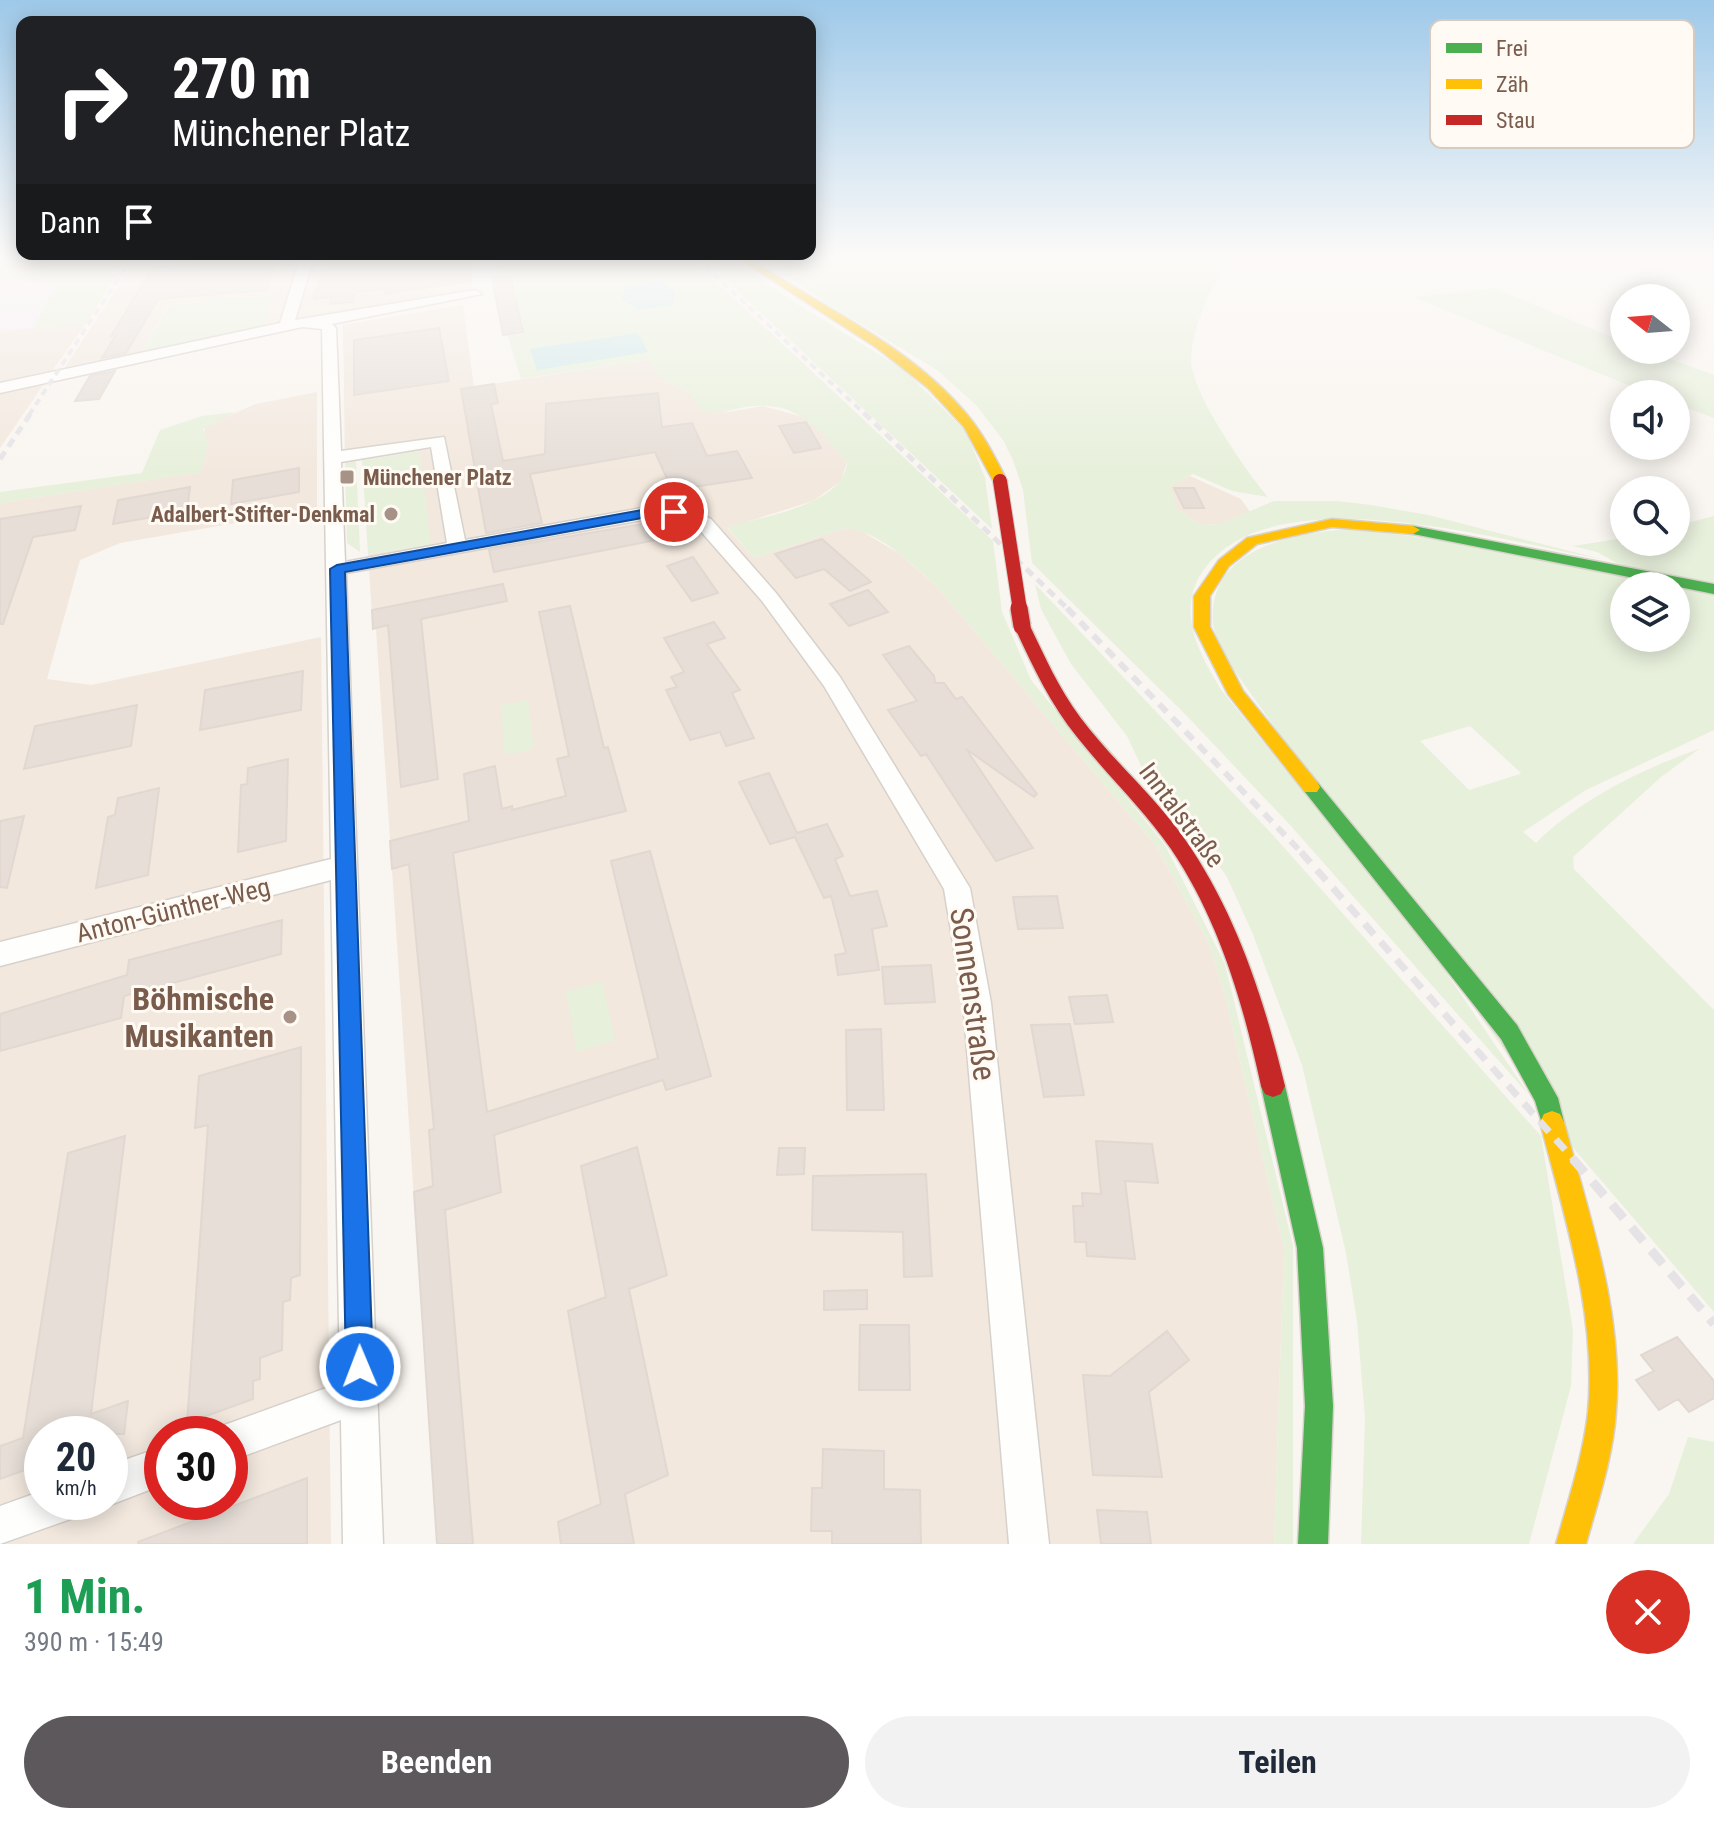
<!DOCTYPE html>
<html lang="de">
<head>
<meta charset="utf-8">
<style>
  body { margin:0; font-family:"Roboto Condensed",sans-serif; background:#f2f2f3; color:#1f2937; height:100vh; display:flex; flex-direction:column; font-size:30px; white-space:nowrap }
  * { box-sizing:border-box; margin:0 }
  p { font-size:26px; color:#747a83 }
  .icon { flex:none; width:44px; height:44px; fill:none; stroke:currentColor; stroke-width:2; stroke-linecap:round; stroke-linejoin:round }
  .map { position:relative; height:1544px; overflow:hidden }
  .panel { display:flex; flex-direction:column; background:#fff; flex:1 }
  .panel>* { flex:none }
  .top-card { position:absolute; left:16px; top:16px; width:800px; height:244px; border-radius:16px; box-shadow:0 4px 20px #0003; background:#202124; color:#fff; overflow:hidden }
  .needle { width:52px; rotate:287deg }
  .fabs { position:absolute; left:1610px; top:284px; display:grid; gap:16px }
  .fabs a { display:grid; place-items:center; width:80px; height:80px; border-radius:50%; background:#fff; box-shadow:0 4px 20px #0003; font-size:40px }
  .speed { position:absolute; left:24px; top:1416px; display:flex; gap:16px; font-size:40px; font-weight:700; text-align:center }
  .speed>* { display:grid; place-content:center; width:104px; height:104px; border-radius:50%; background:#fff; box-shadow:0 4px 20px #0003; line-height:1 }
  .speed small { font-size:20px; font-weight:400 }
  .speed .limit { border:12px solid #d22; background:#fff; color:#111 }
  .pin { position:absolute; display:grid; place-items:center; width:68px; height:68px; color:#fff; margin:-34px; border:4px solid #fff; border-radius:50%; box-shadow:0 2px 8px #0007 }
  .me { position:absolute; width:88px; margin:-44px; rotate:359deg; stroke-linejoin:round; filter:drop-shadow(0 0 6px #0008) }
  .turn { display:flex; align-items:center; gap:28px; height:168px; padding:0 24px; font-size:36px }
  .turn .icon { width:104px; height:104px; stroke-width:2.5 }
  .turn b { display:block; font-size:56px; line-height:68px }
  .then { display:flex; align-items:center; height:76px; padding:0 24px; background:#0003; gap:16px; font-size:30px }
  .round { display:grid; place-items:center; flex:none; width:84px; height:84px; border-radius:42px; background:#f2f2f3 }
  .summary { display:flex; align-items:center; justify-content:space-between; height:136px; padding:0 24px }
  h1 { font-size:48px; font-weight:700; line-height:60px; color:#1e9e55 }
  .button { display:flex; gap:16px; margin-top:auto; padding:16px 24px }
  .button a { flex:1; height:92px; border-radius:48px; background:#5c585b; color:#fff; font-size:32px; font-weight:700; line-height:92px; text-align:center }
  .button a+a { background:#f2f2f3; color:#1f2937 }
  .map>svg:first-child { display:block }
  .residential { fill:#f2e8de; fill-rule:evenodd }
  .education { fill:#f6eef6 }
  .green { fill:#e7f0db; fill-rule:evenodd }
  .water { fill:#d0e8ea }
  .building { fill:#e6ded7; stroke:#e2d8d2; stroke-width:2 }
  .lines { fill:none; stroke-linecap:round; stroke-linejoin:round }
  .street-casing { stroke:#d7d1cb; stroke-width:3 }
  .fast-casing { stroke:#d9d2cb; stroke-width:3 }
  .slow-casing { stroke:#d9d2cb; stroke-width:3 }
  .jam-casing { stroke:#d9d2cb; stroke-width:3 }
  .street { fill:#fefefd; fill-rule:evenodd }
  .fast { fill:#4caf50; fill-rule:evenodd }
  .slow { fill:#ffc107; fill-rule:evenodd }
  .jam { fill:#c62828; fill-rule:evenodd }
  .rail-far4 { stroke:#e6e3e7; stroke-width:4; stroke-dasharray:7 5; stroke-linecap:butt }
  .rail-far3 { stroke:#e6e3e7; stroke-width:5; stroke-dasharray:9 6; stroke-linecap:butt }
  .rail-far2 { stroke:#e6e3e7; stroke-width:6; stroke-dasharray:11 8; stroke-linecap:butt }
  .rail-far1 { stroke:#e6e3e7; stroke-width:7; stroke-dasharray:14 10; stroke-linecap:butt }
  .rail { stroke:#e6e3e7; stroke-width:9; stroke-dasharray:18 12; stroke-linecap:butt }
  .jam-bridge-far1-casing { stroke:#d9d2cb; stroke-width:16; stroke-linecap:butt }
  .jam-bridge-casing { stroke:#d9d2cb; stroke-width:20; stroke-linecap:butt }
  .jam-bridge-far1 { stroke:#c62828; stroke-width:14 }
  .jam-bridge { stroke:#c62828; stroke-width:17 }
  .route { fill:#1a73e8; stroke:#114b97; stroke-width:2 }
  .poi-dot { fill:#a69286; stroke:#fffaf3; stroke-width:3 }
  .labels { text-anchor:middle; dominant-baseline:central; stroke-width:6; stroke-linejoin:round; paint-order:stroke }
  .far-poi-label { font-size:22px; font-weight:bold; fill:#7a5c4d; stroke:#fffaf3; text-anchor:start }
  .street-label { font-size:26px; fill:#7a5c4d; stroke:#fffaf3 }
  .near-street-label { font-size:32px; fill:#7a5c4d; stroke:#fffaf3 }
  .near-poi-label { font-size:32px; font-weight:bold; fill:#7a5c4d; stroke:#fffaf3; text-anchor:end }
  .key { fill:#fffaf3; stroke:#d7cbc1; stroke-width:2 }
  .key-label { font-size:22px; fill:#7a5c4d }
</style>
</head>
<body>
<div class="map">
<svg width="1714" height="1544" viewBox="0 0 1714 1544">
  <rect width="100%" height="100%" fill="#f9f5f0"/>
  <path class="residential" d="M137,258H468L473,284L470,289L262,326L272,295L172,304L166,308L143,351L65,367Z
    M0,281L33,328L87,322L53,370L0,382Z
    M463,305L474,387L650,359L660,378L690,393L697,401L728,412L763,406L811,419L847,462L841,481L813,501L727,528L754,558L845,528L858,529L900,554L937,587L1156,846L1209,944L1224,992L1284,1249L1274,1544H437L376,629H373L368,554L430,545V540L419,451L345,463L343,325Z
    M44,384L0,448V394Z
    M317,392V509L120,543L80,560L47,679L91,685L321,637L331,1544H0V503L200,472L205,426L256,404ZM42,1434H110V1502H42ZM162,1434H230V1502H162Z
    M1190,476L1241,499L1250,512L1220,524L1201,525L1176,508L1170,487Z"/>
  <path class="education" d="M0,281H58L33,328L0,332Z"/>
  <path class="green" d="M7,258H127L87,322L33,328L58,281H0V263Z
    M495,258H691L993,541L1002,612L1031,680L1165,845L1225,964L1293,1246V1544H1274L1284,1249L1224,992L1209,944L1156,846L937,587C912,564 880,531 845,528L754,558L727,527C761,517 845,505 847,462C818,428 797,399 746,407C730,410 719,415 702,411L690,393L660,378L649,359L521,379L507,334L503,335L491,274L498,272Z
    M702,258H734L781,294L904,370L966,431L985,478L992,529Z
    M763,258H1227C1211,290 1194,320 1191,357C1189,390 1246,471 1268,497L1232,491L1193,474L1171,487L1176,508L1201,525L1220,524L1274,501H1337L1371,505L1428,515L1601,559C1502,541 1276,474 1205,568C1174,609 1199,654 1222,691L1433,953L1529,1095L1291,826L1184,713L1032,563L1023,490L1013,460L1003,440L976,405L937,370L826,303Z
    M1494,288L1624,342V350H1646L1714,375V418L1676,404V394H1650L1413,297Z
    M273,295L262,326L143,351L169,305Z
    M236,412L203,429L208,443L201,472L0,503V492L142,473L160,430L202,416Z
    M419,451L431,545L368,554L362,460Z
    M356,461L360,552L347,543L345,463Z
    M1714,516V585L1624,567L1597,552L1573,546L1624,538V542H1676V526Z
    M1349,529L1446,540L1673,586H1624V638H1676V587L1714,594V730L1586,790L1523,832L1536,843C1579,800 1642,769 1699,749L1661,777L1573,857L1574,869L1714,1010V1312L1575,1150L1229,663C1224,651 1214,635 1213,623C1207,548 1294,533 1349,529ZM1470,726L1521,773L1520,774L1469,790L1420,741Z
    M1035,584L1271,833L1541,1136L1573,1330L1571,1386L1529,1544H1361L1365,1418L1357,1321L1346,1253L1302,1065L1252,932L1226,875L1143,770L1127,736L1071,664L1041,609Z
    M528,700L534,749L505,755L501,705Z
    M602,981L615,1040L577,1052L566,992Z
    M1688,1437L1714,1442V1544H1633L1669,1494Z"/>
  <path class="water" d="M659,281L675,292L673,305L638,310L621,299L626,286Z
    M638,333L648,352L537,370L530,349Z"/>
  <path class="building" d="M208,258H278L266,290L158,299L126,353L102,358L116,335L111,336L153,267L205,263Z
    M470,258L471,281L386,294L384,289L355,292L353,302L330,304L332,297L314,299L326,259Z
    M510,276L523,332L503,335L492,278Z
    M439,328L449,381L354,395V340Z
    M115,371L99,399L75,401L90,376Z
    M494,384L498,403L491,404L503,461L545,454L546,404L658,393L662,427L692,423L707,456L737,451L752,478L681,489L677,479L668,481L655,452L530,474L542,523L486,533L461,389Z
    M806,422L821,448L794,453L779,426Z
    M299,468V492L231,504L233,480Z
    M190,487L187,511L113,524L118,500Z
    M1174,488H1194L1204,508H1184Z
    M81,506L75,530L33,537L3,624H0V519Z
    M654,522L661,539L494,572L489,550Z
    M822,539L871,582L850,591L824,569L796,578L775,554Z
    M693,557L718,593L692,601L667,566Z
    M503,584L507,601L421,619L438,779L401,787L388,625L373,629L372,610Z
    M868,590L888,612L849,626L830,604Z
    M570,606L604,748L608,747L626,811L453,853L487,1112L658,1058L611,861L650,851L711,1076L666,1090L663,1080L494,1135L501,1192L445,1210L473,1544H437L414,1192L433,1186L429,1130L434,1129L409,864L392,869L390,841L469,821L464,774L495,766L502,809L512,806V810L566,796L557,759L569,756L539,612Z
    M714,622L725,638L707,644L740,690L732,693L754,738L726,746L720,732L690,740L666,690L677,687L671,677L684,672L664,638Z
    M909,646L934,676L935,683H944L956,699L962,697L1037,794L1034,797L966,749L1033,848L996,861L926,754L921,756L888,710L917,701L883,655Z
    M303,671L301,710L200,730L205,690Z
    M137,705L131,746L24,769L35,726Z
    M288,759L286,841L238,852L241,785L247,784L248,768Z
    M769,773L797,833L827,824L843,856L835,859L850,896L877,891L887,926L872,929L879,970L838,975L835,955L846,953L831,896L824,898L795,837L770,844L739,782Z
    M159,788L148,875L96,888L108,817L115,815L118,798Z
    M24,816L7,888L0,887V821Z
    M1057,896L1063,928L1018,929L1013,897Z
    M282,920L281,954L124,996L121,1018L0,1051V1014L127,975L129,960Z
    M931,965L935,1002L885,1004L882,967Z
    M1107,995L1113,1022L1075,1024L1069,997Z
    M1070,1024L1084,1095L1044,1097L1031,1025Z
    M881,1029L884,1110H847L846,1030Z
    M301,1047L300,1275L291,1278L290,1300L283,1302L282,1350L260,1358V1379L253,1381V1399L187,1423L208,1125L195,1128L199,1076Z
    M125,1136L91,1414L128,1401L124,1434H42V1464L0,1479V1446L23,1438L68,1153Z
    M1096,1141L1152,1144L1158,1183L1125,1181L1135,1259L1087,1256L1086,1242H1075L1073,1206H1083L1082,1193L1101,1194Z
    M637,1147L667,1275L629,1289L668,1475L625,1494L634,1544H561L558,1522L601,1504L568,1311L606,1297L581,1166Z
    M779,1148H805L804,1174L777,1175Z
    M926,1174L932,1276L904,1277L903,1232L812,1230L813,1176Z
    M867,1290V1309L824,1310V1291Z
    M860,1325H909L910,1390H859Z
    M1167,1331L1189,1360L1149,1392L1162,1477L1093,1475L1083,1375L1110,1376Z
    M1677,1337L1714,1381V1398L1689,1412L1678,1399L1659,1410L1636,1380L1654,1371L1641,1355Z
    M823,1449L884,1451V1489L920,1490L921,1544H832V1531H811L812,1488H822Z
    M307,1478V1544H138V1542Z
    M1097,1510L1147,1512L1151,1544H1101Z"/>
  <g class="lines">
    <defs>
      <path id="street" d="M300,258H314L295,320L475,290L482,294L332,324L336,328L341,451L444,437L465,540L653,506H681L711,519L776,593L840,677L970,888L991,1003L1049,1544H1009L963,1003L944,889L824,686L762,601L697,527L678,518H653L346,573L383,1544H343L341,1420L230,1461V1434H214L216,1428L230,1423L340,1383L331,880L0,966V942L331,859L322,329L302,327L0,393V383L280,323ZM431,447L447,543L345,562L341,462Z
        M162,1447V1485L110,1505L104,1502H110V1465Z
        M42,1491V1502H85L79,1516L0,1544V1506Z"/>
      <path id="fast" d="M1413,526L1714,584V594L1408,533L1406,530Z
        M1311,780L1317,782L1517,1025L1558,1098L1564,1122L1560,1130L1552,1133L1544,1130L1535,1101L1501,1039L1305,792L1302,787L1305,782Z
        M1273,1075L1281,1078L1285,1086L1323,1248L1333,1406L1328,1544H1298L1305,1406L1297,1248L1261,1086L1265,1078Z"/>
      <path id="slow" d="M738,258H749C821,307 908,344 965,412C983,433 995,457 1007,481L1005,484H995L964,427L928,388L877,348Z
        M1332,519L1413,526L1420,530L1413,534L1332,527L1257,544L1229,566L1210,596V627L1243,691L1317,782L1320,787L1317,792H1305L1228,694L1194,627V596L1219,560L1247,538Z
        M1552,1111L1560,1114L1564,1122C1589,1215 1624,1314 1616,1412C1613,1457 1598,1501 1586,1544H1556C1568,1501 1583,1457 1588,1412C1597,1315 1564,1215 1540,1122L1544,1114Z"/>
      <path id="jam" d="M1022,621L1030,626C1045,657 1059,689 1080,717C1112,760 1153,794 1184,838C1236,912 1264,999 1285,1086L1281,1094L1273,1097L1265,1094L1261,1086C1243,1003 1219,920 1171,849C1143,809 1107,775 1077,737C1050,704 1032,665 1014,626Z"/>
    </defs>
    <use href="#street" class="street-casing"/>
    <use href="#fast" class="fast-casing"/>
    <use href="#slow" class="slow-casing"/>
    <use href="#jam" class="jam-casing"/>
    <use href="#street" class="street"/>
    <use href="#fast" class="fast"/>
    <use href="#slow" class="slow"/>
    <use href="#jam" class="jam"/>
    <path class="rail-far4" d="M696,258L866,415
      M29,415L132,258"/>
    <path class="rail-far3" d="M864,413L1069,610
      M0,459L31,413"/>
    <path class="rail-far2" d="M1067,608L1303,854"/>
    <path class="rail-far1" d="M1301,852L1575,1161"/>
    <path class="rail" d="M1573,1159L1714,1324"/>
    <defs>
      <path id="jam-bridge-far1" d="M1000,481L1020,610"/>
      <path id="jam-bridge" d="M1019,608L1022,626"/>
    </defs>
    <use href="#jam-bridge-far1" class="jam-bridge-far1-casing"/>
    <use href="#jam-bridge" class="jam-bridge-casing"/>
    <use href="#jam-bridge-far1" class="jam-bridge-far1"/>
    <use href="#jam-bridge" class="jam-bridge"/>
  </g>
  <linearGradient id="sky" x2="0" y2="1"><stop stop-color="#9ec9e9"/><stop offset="0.54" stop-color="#fcfaf8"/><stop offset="1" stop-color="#fcfaf8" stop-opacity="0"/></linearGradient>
  <rect width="1714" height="474" fill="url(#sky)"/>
  <path class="route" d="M674,507L681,512L679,515L653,516L345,572L373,1367L369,1376L360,1380L350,1376L346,1367L330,569L337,565L653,508Z"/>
  <g class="poi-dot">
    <rect x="339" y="469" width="16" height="16" rx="4"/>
    <circle cx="391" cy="514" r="8"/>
    <circle cx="290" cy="1017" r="8"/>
  </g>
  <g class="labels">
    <g class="far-poi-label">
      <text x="363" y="477">Münchener Platz</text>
      <text x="375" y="514" text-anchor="end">Adalbert-Stifter-Denkmal</text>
    </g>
    <g class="street-label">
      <text transform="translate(1182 815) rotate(53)">Inntalstraße</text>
      <text transform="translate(173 910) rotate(-14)">Anton-Günther-Weg</text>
    </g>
    <g class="near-street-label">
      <text transform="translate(973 994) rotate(82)">Sonnenstraße</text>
    </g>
    <g class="near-poi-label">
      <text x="274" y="999">Böhmische<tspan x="274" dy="37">Musikanten</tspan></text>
    </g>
  </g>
  <rect x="1430" y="20" width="264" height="128" rx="12" class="key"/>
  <rect x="1446" y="43" width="36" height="10" fill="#4caf50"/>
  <rect x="1446" y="79" width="36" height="10" fill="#ffc107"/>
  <rect x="1446" y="115" width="36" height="10" fill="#c62828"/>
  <g class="key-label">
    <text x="1496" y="56">Frei</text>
    <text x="1496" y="92">Zäh</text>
    <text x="1496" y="128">Stau</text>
  </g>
</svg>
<div class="fabs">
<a><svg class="needle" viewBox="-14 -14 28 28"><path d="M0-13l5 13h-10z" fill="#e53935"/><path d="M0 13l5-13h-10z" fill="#747a83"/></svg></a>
<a><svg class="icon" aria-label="sound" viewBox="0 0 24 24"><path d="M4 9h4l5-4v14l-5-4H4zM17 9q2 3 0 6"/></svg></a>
<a><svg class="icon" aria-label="search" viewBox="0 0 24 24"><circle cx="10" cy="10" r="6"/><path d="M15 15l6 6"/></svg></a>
<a><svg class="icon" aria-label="layers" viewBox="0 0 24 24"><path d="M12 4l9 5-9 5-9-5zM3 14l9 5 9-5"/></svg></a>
</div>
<div class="speed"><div>20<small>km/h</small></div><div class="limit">30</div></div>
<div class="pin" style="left:674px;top:512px;background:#d93025"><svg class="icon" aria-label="arrive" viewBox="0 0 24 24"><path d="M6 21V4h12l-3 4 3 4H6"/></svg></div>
<svg class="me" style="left:360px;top:1367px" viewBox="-20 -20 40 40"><circle r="17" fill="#1a73e8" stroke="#fff" stroke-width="3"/><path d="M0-11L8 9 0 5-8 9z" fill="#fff"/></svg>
<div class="top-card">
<div class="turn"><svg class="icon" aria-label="right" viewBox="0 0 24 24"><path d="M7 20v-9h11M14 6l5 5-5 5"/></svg><div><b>270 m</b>Münchener Platz</div></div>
<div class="then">Dann<svg class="icon" aria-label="arrive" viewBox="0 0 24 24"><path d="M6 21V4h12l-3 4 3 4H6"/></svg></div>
</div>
</div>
<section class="panel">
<div class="summary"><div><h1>1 Min.</h1><p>390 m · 15:49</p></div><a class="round" style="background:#d93025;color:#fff"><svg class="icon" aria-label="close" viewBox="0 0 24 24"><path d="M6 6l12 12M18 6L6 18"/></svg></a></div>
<div class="button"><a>Beenden</a><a>Teilen</a></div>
</section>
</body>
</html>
